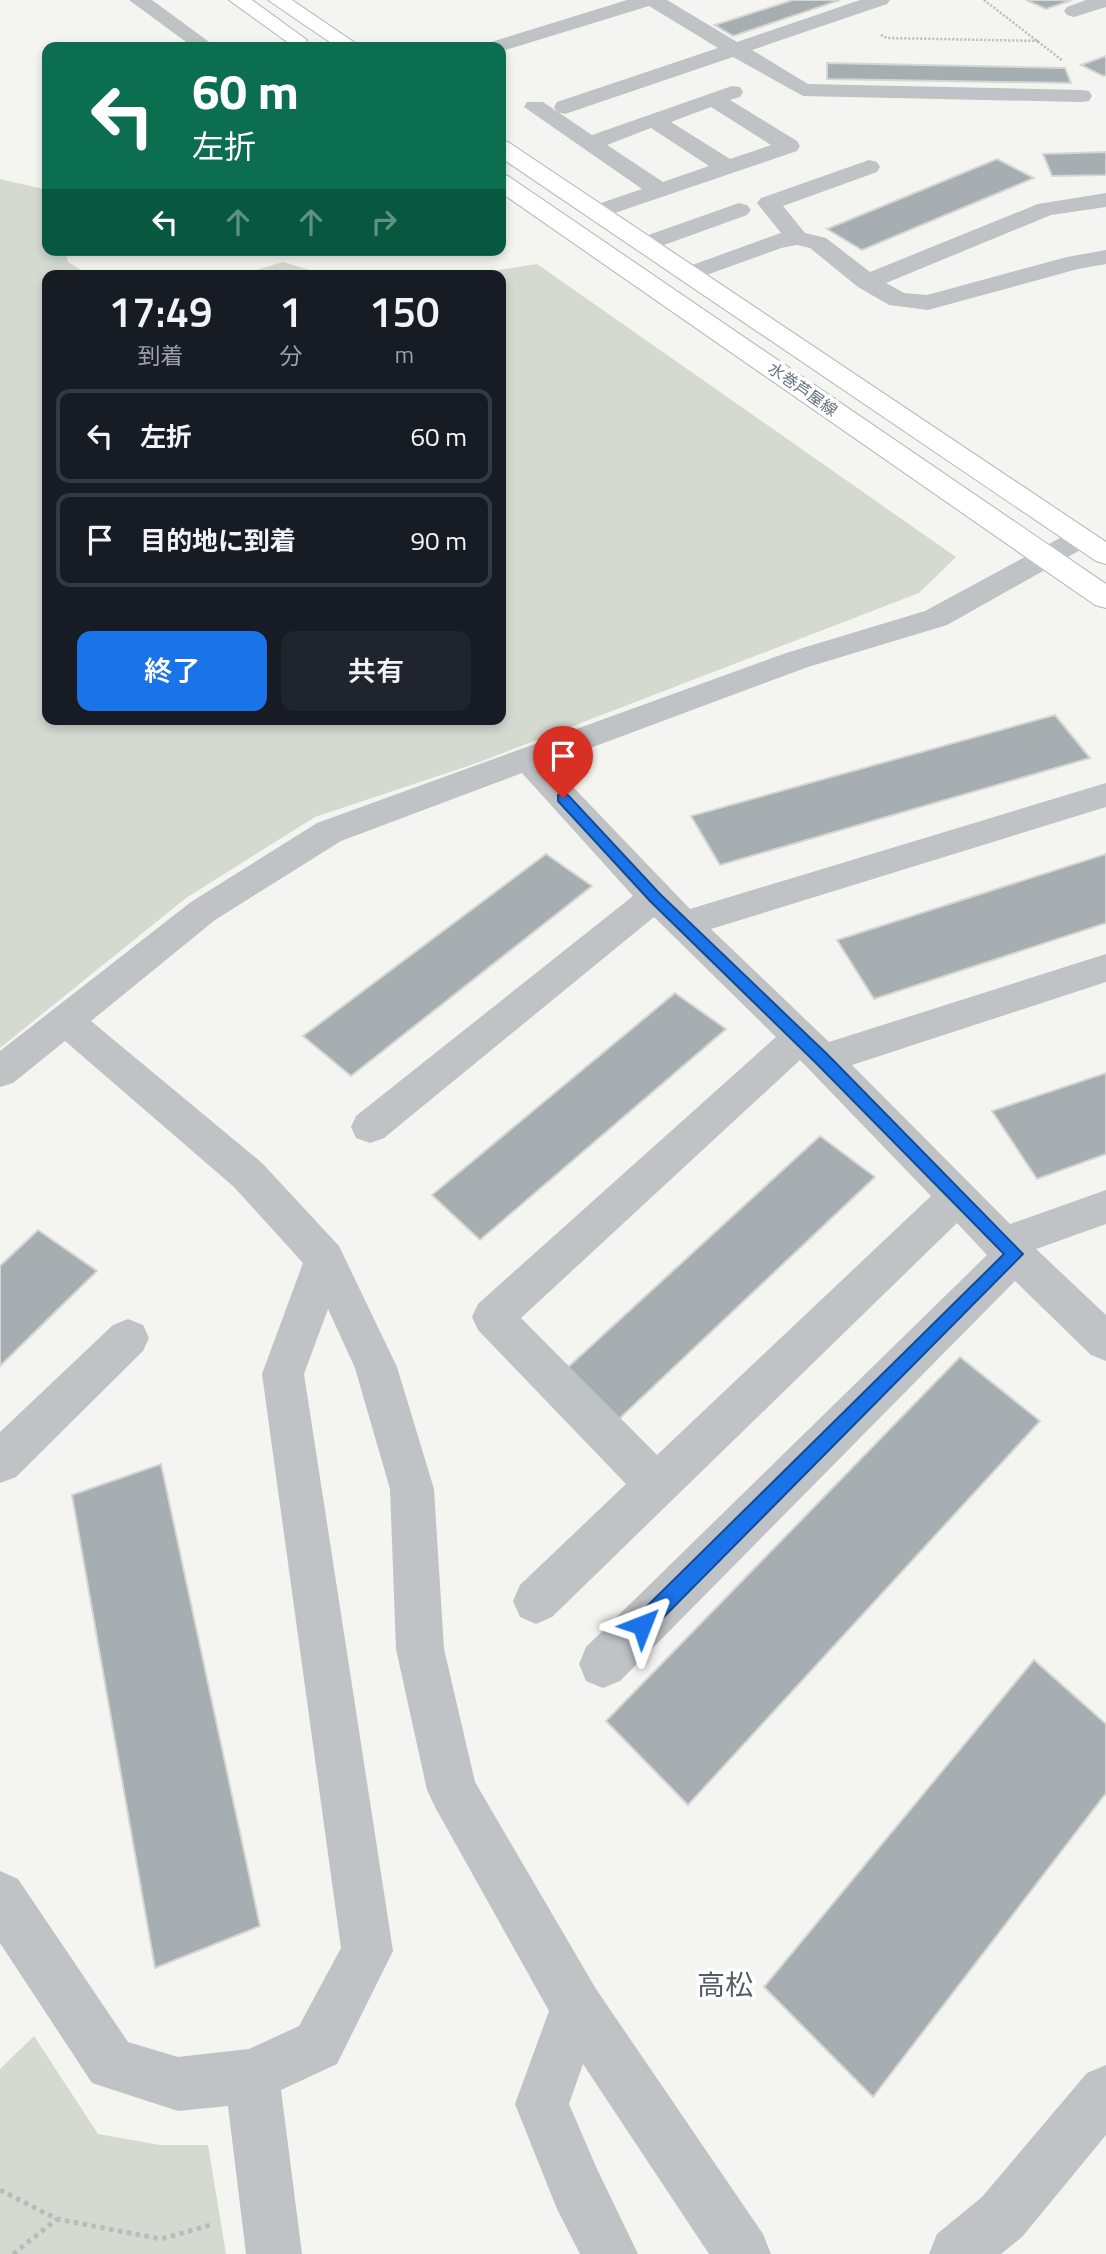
<!DOCTYPE html>
<html lang="ja">
<head>
<meta charset="utf-8">
<style>
  body { margin:0; font-family:"Titillium Web","Noto Sans JP",sans-serif; background:#20242c; color:#f1f3f6; height:100vh; display:flex; flex-direction:column; font-size:26px; white-space:nowrap }
  * { box-sizing:border-box; margin:0 }
  p { font-size:23px; color:#9ea1a6 }
  .icon { flex:none; width:38px; height:38px; fill:none; stroke:currentColor; stroke-width:2; stroke-linecap:round; stroke-linejoin:round }
  .map { position:relative; flex:1; overflow:hidden }
  .details { position:absolute; left:42px; top:270px; width:464px; height:455px; display:flex; flex-direction:column; background:#171b24; border-radius:14px; box-shadow:0 4px 10px #0003 }
  .details>* { flex:none }
  .top-card { position:absolute; left:42px; top:42px; width:464px; height:214px; border-radius:14px; box-shadow:0 4px 10px #0003; background:#0b6e4f; color:#fff; overflow:hidden }
  .pin { position:absolute; display:grid; place-items:center; width:60px; height:60px; color:#fff; margin:-72px -30px; border-radius:50% 50% 50% 0; rotate:-45deg; box-shadow:0 0 7px #0007 }
  .pin .icon { rotate:45deg }
  .me { position:absolute; width:77px; margin:-38px; rotate:45deg; stroke-linejoin:round; filter:drop-shadow(0 0 5px #0008) }
  .turn { display:flex; align-items:center; gap:24px; height:147px; padding:0 35px; font-size:32px }
  .turn .icon { width:91px; height:91px; stroke-width:2.5 }
  .turn b { display:block; font-size:49px; line-height:60px }
  .lanes { display:flex; align-items:center; height:66px; padding:0 35px; background:#0003; justify-content:center; gap:35px; direction:ltr }
  .lanes .off { opacity:.35 }
  .eta { display:flex; justify-content:space-evenly; align-items:center; height:119px; text-align:center }
  .eta b { font-size:42px; font-weight:600; line-height:49px }
  .primary-button { display:flex; gap:14px; margin-top:auto; padding:14px 35px }
  .primary-button a { flex:1; height:80px; border-radius:14px; background:#1a73e8; color:#fff; font-size:28px; font-weight:600; line-height:80px; text-align:center }
  .primary-button a+a { background:#20242c; color:#f1f3f6 }
  ul { padding:0; list-style:none }
  li { display:flex; align-items:center; gap:21px; height:94px; margin:0 14px 10px; padding:0 21px; border:4px solid #363941; border-radius:14px }
  li div { flex:1 }
  li b { display:block; font-size:26px }
  li em { font-style:normal }
  .map>svg:first-child { display:block }
  .green { fill:#d5dad1 }
  .building { fill:#a6aeb2; stroke:#d5d5d3; stroke-width:2 }
  .lines { fill:none; stroke-linecap:round; stroke-linejoin:round }
  .major-casing { stroke:#b1b5b8; stroke-width:2 }
  .path-far1 { stroke:#b9bbbd; stroke-width:2.5; stroke-dasharray:2 2; stroke-linecap:butt }
  .path { stroke:#b9bbbd; stroke-width:5; stroke-dasharray:4.5 4.5; stroke-linecap:butt }
  .minor { fill:#bfc3c6; fill-rule:evenodd }
  .major { fill:#fff; fill-rule:evenodd }
  .route { fill:#1a73e8; stroke:#114b97; stroke-width:2 }
  .labels { text-anchor:middle; dominant-baseline:central; stroke-width:7; stroke-linejoin:round; paint-order:stroke }
  .far-street-label { font-size:16px; fill:#65747f; stroke:#fff }
  .near-quarter-label { font-size:28px; fill:#525d65; stroke:#fff }
</style>
</head>
<body>
<div class="map">
<svg width="1106" height="2254" viewBox="0 0 1106 2254">
  <rect width="100%" height="100%" fill="#f4f4f0"/>
  <path class="green" d="M0,179L47,190V250H65L68,262L89,275H47V719H500V275H466L537,264L956,557L919,593L477,763L315,817L186,898L0,1048Z
    M283,262L326,275H240Z
    M34,2036L98,2134L160,2145H208L226,2254H0V2069Z"/>
  <path class="building" d="M793,0H840L733,36L715,25Z
    M1026,0H1072L1046,9Z
    M1106,56V75L1103,76L1081,65Z
    M827,63L1065,68L1071,83L827,79Z
    M1106,152V175L1052,176L1043,154Z
    M997,159L1034,178L862,250L827,229Z
    M1055,715L1090,758L720,865L691,816Z
    M546,854L592,886L351,1076L303,1036Z
    M1106,854V923L874,999L837,940Z
    M675,993L726,1029L480,1240L432,1195Z
    M1106,1073V1154L1037,1179L992,1111Z
    M820,1136L875,1177L619,1419L565,1370Z
    M38,1230L97,1271L0,1366V1266Z
    M960,1357L1040,1421L688,1805L606,1721Z
    M161,1464L260,1926L155,1968L72,1495Z
    M1034,1660L1106,1724V1793L873,2097L764,1987Z"/>
  <g class="lines">
    <defs>
      <path id="major" d="M229,0H252L307,40L304,44H290Z
        M268,0H292L361,47H337Z
        M500,140L508,142L1106,542V564L1096,561L500,157Z
        M500,174L508,176L1106,584V608L1095,605L500,192Z"/>
    </defs>
    <use href="#major" class="major-casing"/>
    <path class="path-far1" d="M984,0L1063,61
      M881,35L887,38L1040,41"/>
    <path class="path" d="M0,2190L57,2219L161,2239L214,2224
      M13,2254L57,2219"/>
    <path class="minor" d="M129,0H152L216,47H193Z
      M627,0H667L737,42L860,0H890L887,4L752,50L808,84L1081,90L1089,91L1092,96L1089,101L1081,102L803,96L733,57L565,114L557,112L554,107L557,102L718,48L649,6L502,51L500,47H485L488,43Z
      M1086,0H1106V7L1074,17L1067,15L1064,11L1067,7Z
      M732,86L740,87L743,92L740,97L730,100L797,141L800,146L797,151L597,219L589,217L585,212L589,207L642,189L524,107L527,102H543L592,135ZM711,107L771,145L730,159L671,122ZM651,128L709,166L663,182L607,145Z
      M869,160L877,162L880,167L877,172L783,206L805,233L826,238L870,272L1038,204L1106,193V207L1051,215L886,283L904,293L927,295L1067,257L1106,250V264L1078,269L928,310L889,305L858,287L810,248L797,245L781,248L690,281L681,279L678,274L681,269L781,233L757,203L761,198Z
      M739,203L747,205L751,210L747,215L653,249L645,251L637,249L633,244L637,239Z
      M1081,529L1091,532L1095,538L1091,544L947,625L808,667L550,763L690,909L1106,783V807L711,929L829,1042L1106,954V982L852,1065L1010,1224L1106,1190V1224L1036,1249L1106,1315V1361L1091,1355L1015,1281L620,1681L603,1688L586,1681L579,1664L586,1647L987,1255L957,1223L552,1617L536,1624L520,1617L513,1601L520,1585L626,1484L478,1330L472,1317L478,1304L776,1037L654,917L384,1138L370,1143L356,1138L351,1127L356,1116L633,896L522,773L341,841L215,920L91,1021L262,1163L339,1246L397,1367L434,1489L444,1649L475,1782L596,1989L763,2234L771,2254H709L583,2064L569,2104L597,2169L638,2254H580L557,2209L515,2104L549,2011L435,1807L427,1790L396,1649L390,1489L355,1368L328,1309L304,1374L393,1951L337,2064L281,2090L302,2254H246L228,2106L178,2111L92,2083L0,1943V1871L18,1879L128,2042L178,2057L249,2049L299,2026L341,1948L262,1374L303,1263L234,1187L65,1041L13,1083L0,1087V1051L191,902L317,823L786,653L925,611L1071,532ZM800,1060L931,1196L657,1455L521,1318Z
      M128,1319L143,1325L149,1338L143,1351L16,1477L0,1483V1432L113,1325Z
      M1106,2065V2135L1022,2237L1001,2254H929L937,2234L982,2197L1087,2073Z"/>
    <use href="#major" class="major"/>
  </g>
  <path class="route" d="M563,793L568,795L660,894L828,1055L1023,1254L649,1632L642,1635L635,1632L633,1625L635,1618L1004,1254L817,1064L650,901L558,801V795Z"/>
  <g class="labels">
    <g class="far-street-label">
      <text transform="translate(803 389) rotate(35)">水巻芦屋線</text>
    </g>
    <g class="near-quarter-label">
      <text x="725" y="1984">高松</text>
    </g>
  </g>
</svg>
<div class="pin" style="left:563px;top:798px;background:#d93025"><svg class="icon" aria-label="arrive" viewBox="0 0 24 24"><path d="M6 21V4h12l-3 4 3 4H6"/></svg></div>
<svg class="me" style="left:642px;top:1625px" viewBox="-20 -20 40 40"><path d="M0-17L14 15 0 8-14 15z" fill="#1a73e8" stroke="#fff" stroke-width="4"/></svg>
<div class="top-card">
<div class="turn"><svg class="icon" aria-label="left" viewBox="0 0 24 24"><path d="M17 20v-9H6M10 6l-5 5 5 5"/></svg><div><b>60 m</b>左折</div></div>
<div class="lanes"><svg class="icon" aria-label="left" viewBox="0 0 24 24"><path d="M17 20v-9H6M10 6l-5 5 5 5"/></svg><svg class="icon off" aria-label="ahead" viewBox="0 0 24 24"><path d="M12 20V5M6 11l6-6 6 6"/></svg><svg class="icon off" aria-label="ahead" viewBox="0 0 24 24"><path d="M12 20V5M6 11l6-6 6 6"/></svg><svg class="icon off" aria-label="right" viewBox="0 0 24 24"><path d="M7 20v-9h11M14 6l5 5-5 5"/></svg></div>
</div>
<section class="details">
<div class="eta">
<div><b>17:49</b><p>到着</p></div>
<div><b>1</b><p>分</p></div>
<div><b>150</b><p>m</p></div>
</div>
<ul>
<li><svg class="icon" aria-label="left" viewBox="0 0 24 24"><path d="M17 20v-9H6M10 6l-5 5 5 5"/></svg><div><b>左折</b></div><em>60 m</em></li>
<li><svg class="icon" aria-label="arrive" viewBox="0 0 24 24"><path d="M6 21V4h12l-3 4 3 4H6"/></svg><div><b>目的地に到着</b></div><em>90 m</em></li>
</ul>
<div class="primary-button"><a>終了</a><a>共有</a></div>
</section>
</div>
</body>
</html>
